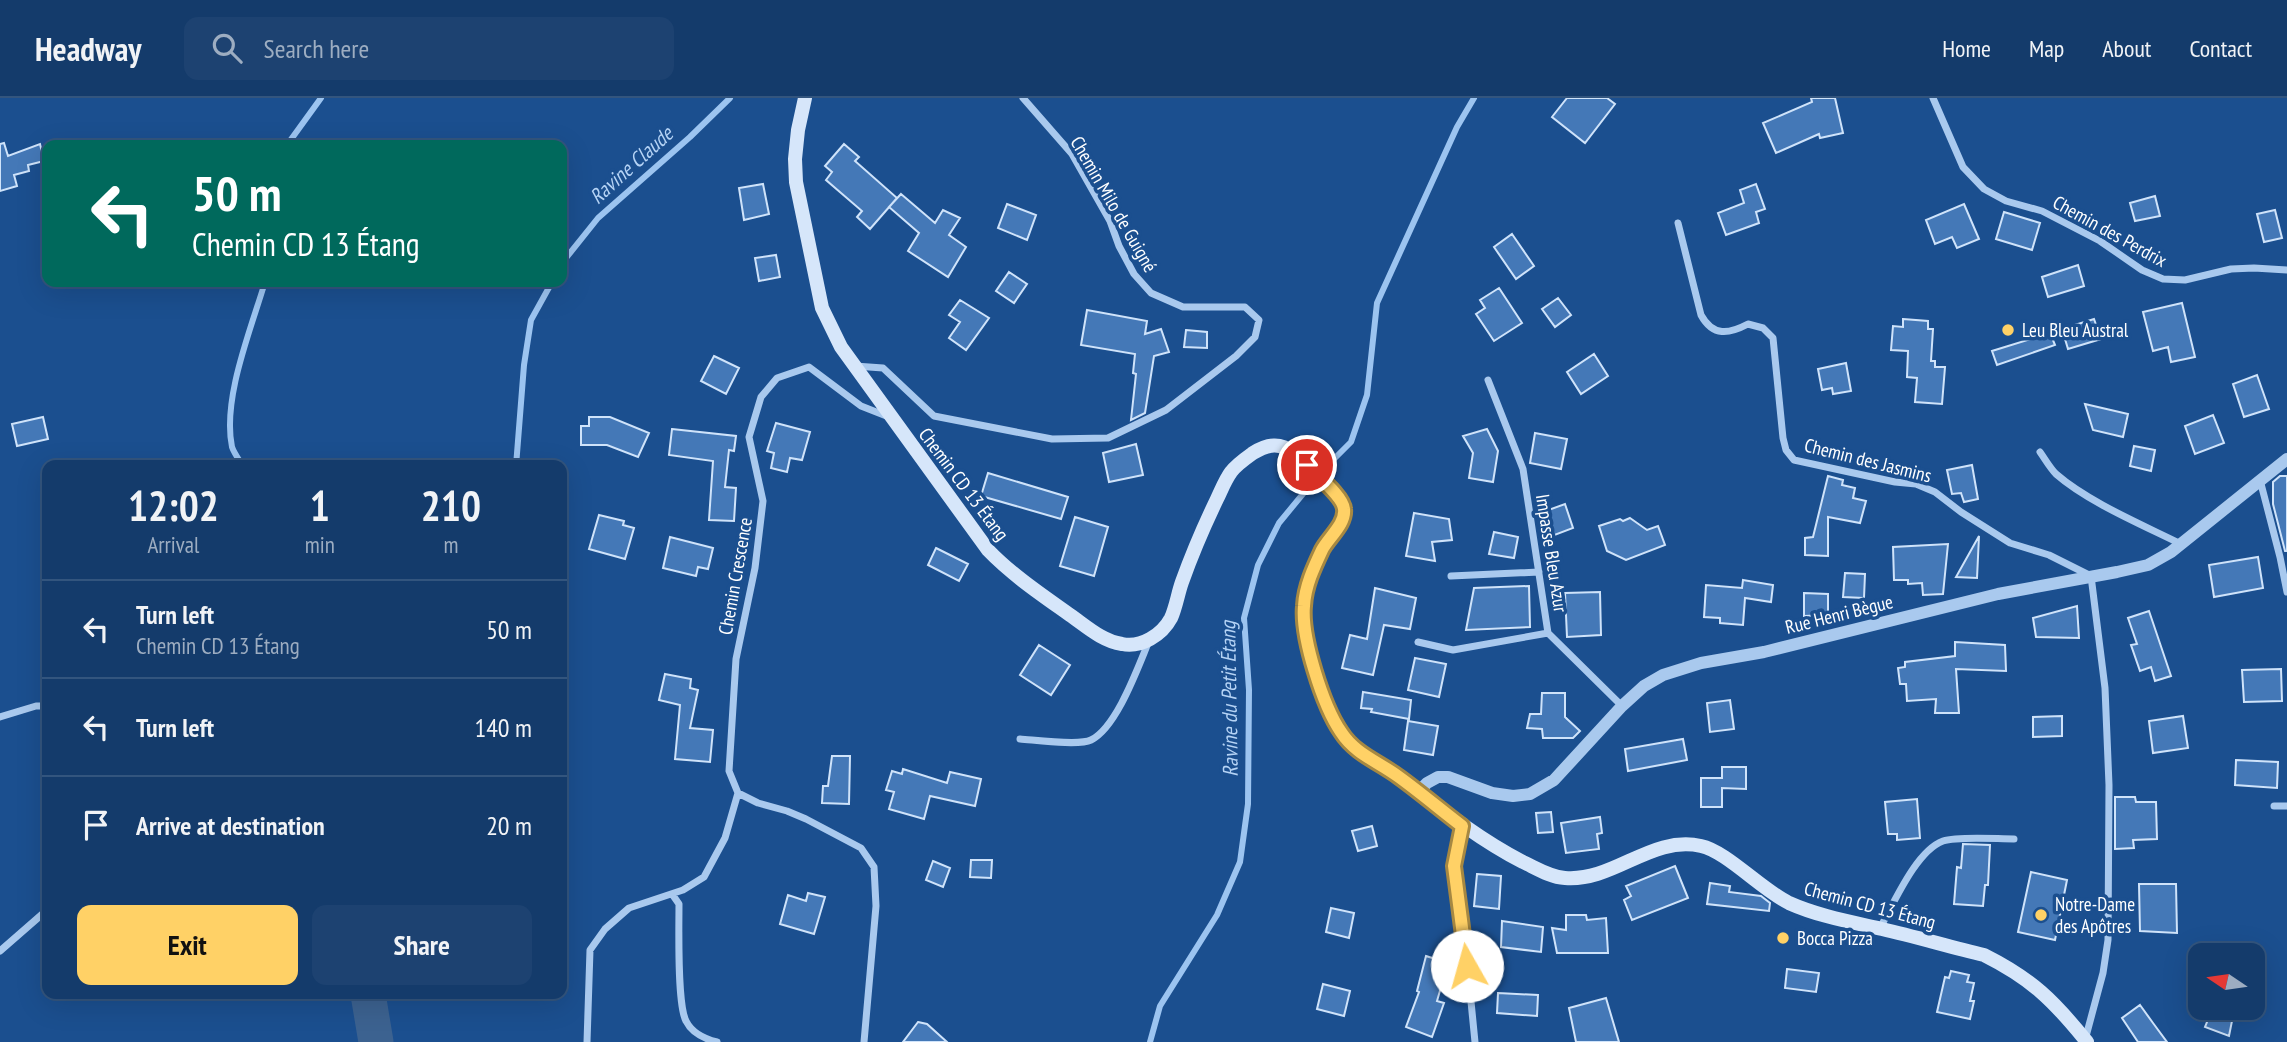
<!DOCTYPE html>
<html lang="en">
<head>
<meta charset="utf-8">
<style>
  body { margin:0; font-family:"PT Sans Narrow",sans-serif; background:#1d4271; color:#f1f3f6; height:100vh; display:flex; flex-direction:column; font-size:26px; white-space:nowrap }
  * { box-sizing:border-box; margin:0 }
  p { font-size:23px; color:#9dadc1 }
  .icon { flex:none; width:38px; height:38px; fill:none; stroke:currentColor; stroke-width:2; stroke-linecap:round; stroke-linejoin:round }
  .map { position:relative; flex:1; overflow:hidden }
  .side { position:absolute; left:42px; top:362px; width:525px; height:539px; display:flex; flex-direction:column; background:#143b6b; border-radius:14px; box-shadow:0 7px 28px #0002,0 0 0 2px #33557e }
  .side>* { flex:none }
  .banner { position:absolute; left:42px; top:42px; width:525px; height:147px; border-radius:14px; box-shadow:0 7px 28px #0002,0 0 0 2px #33557e; background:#00695c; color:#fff; overflow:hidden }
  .needle { width:46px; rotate:283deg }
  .tools { position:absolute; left:2188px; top:845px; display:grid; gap:14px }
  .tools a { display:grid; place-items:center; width:77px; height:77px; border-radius:14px; background:#143b6b; box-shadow:0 7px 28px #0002,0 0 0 2px #33557e; font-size:35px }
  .pin { position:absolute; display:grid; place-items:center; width:60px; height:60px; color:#fff; margin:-30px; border:4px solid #fff; border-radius:50%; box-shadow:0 2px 7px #0007 }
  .me { position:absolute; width:77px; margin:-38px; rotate:353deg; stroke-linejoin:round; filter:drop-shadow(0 0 5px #0008) }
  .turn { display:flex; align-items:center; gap:24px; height:147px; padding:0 35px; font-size:32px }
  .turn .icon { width:91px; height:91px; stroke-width:2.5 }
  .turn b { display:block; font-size:49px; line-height:60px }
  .eta { display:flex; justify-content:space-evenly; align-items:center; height:119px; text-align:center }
  .eta b { font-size:42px; font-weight:600; line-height:49px }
  .action { display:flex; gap:14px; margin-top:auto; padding:14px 35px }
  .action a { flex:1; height:80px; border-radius:14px; background:#ffd166; color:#111; font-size:28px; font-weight:600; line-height:80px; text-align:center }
  .action a+a { background:#1d4271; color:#f1f3f6 }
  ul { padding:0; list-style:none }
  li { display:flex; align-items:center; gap:21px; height:98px; padding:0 35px; border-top:2px solid #33557e }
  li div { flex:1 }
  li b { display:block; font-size:26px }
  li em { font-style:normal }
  header { display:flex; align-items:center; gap:42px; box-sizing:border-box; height:98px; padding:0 35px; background:#143b6b; border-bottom:2px solid #33557e }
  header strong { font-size:33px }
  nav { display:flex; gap:38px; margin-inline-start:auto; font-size:24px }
  .search { width:490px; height:63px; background:#1d4271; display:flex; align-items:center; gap:18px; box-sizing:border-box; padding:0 24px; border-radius:14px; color:#9dadc1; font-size:26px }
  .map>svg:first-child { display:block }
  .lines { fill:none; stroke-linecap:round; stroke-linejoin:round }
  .stream { stroke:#9cc4f0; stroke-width:6 }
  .river { stroke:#3c6290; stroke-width:35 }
  .building { fill:#4478b7; stroke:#cfe3fa; stroke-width:2 }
  .minor { stroke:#a9c9ee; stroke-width:7 }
  .tertiary { stroke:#a9c9ee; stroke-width:12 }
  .secondary { stroke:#d6e6fa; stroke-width:14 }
  .route-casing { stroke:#a68842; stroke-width:18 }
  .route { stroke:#ffd166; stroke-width:12 }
  .poi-dot { fill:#ffd166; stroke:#1b4f8f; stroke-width:2.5 }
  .labels { text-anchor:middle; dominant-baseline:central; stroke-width:7; stroke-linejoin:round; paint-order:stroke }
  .street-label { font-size:19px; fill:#fff; stroke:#1b4f8f }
  .poi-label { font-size:19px; fill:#fff; stroke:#1b4f8f; text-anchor:start }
  .water-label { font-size:21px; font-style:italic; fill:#b5d3f5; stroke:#1b4f8f }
</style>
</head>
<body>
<header>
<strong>Headway</strong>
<div class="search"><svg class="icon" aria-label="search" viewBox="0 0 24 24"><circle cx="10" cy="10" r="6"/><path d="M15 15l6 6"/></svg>Search here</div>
<nav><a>Home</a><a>Map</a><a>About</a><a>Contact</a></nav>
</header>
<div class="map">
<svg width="2287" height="944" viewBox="0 0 2287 944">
  <rect width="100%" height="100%" fill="#1b4f8f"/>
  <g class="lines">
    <path class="stream" d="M287,47L321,0
      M562,165L598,120L690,39L730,0
      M243,368C239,362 234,355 232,349C222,301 251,231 265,184
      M516,368L524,267L531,222L552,184
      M1150,944L1160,908L1217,817L1240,764L1248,706L1249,592L1244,520L1258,467L1279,425L1321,374L1351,344L1367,297L1377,205L1457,29L1474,0"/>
    <path class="river" d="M368,896L376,944"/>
  </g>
  <path class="building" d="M1567,0H1607L1615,6L1585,45L1552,19Z
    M1811,0H1835L1843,35L1820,40L1819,36L1776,55L1763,25L1812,4Z
    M4,45L8,58L40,46L44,63L28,67L29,73L14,77L17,88L0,93V46Z
    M844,46L859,59L855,63L897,100L870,131L857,119L862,113L826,82L832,74L825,68Z
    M763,86L769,116L744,122L739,90Z
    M1756,86L1765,111L1756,114L1759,125L1726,137L1718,115L1744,105L1740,92Z
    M901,96L935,125L943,112L960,120L949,137L966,149L948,179L908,153L919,135L889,109Z
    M2155,98L2160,118L2135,123L2130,105Z
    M1007,106L1036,117L1027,142L998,130Z
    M1964,106L1979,141L1957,150L1952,139L1935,146L1926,122Z
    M2275,112L2282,140L2264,144L2257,116Z
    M2004,114L2040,125L2032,152L1996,141Z
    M1512,136L1534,168L1516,181L1494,149Z
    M776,157L780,179L759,183L755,160Z
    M2078,167L2084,188L2048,199L2042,179Z
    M1009,174L1027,186L1014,205L996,193Z
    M1499,190L1522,225L1494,243L1476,216L1485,210L1480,202Z
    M1558,200L1571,217L1555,229L1542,211Z
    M960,202L989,220L966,252L949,240L960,224L949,217Z
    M2182,205L2195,259L2171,264L2168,249L2153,253L2143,214Z
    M1087,212L1147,223L1145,236L1161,231L1169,254L1154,258L1145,315L1131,322L1136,276L1133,275L1135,256L1081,247Z
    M1903,221L1928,223V231H1933L1931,263H1935V269H1945L1942,306L1915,304L1917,280L1907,279L1908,253L1891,252L1893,228L1903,229Z
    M2094,221L2101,241L2068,251L2062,231Z
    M1186,232L1207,234V250L1184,249Z
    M2050,235L2055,247L1997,267L1992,253Z
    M1594,256L1608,278L1581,296L1567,274Z
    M714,258L739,270L726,296L701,283Z
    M1846,265L1851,293L1833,296L1832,290L1822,292L1818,271Z
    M2257,277L2269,311L2244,319L2233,286Z
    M2085,306L2128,316L2123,339L2093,332Z
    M2213,317L2224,345L2195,356L2185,328Z
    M43,319L48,341L17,348L12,326Z
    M589,319H610L649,335L638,359L607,347H581V328H589Z
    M776,325L810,334L802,362L790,360L787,374L771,370L774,355L767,353Z
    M672,331L736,338L734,353L729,352L725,389L736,390L734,423L709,422L713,363L669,357Z
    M1487,331L1498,353L1493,384L1469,380L1473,355L1463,338Z
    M1535,335L1567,341L1561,371L1530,365Z
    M1136,346L1143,377L1109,384L1103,355Z
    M2134,348L2155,352L2151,373L2130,368Z
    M1972,367L1978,401L1964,404L1961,395L1952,396L1947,372Z
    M988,375L1068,399L1061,421L981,398Z
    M1828,378L1843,382L1842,387L1855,390L1853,400L1866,403L1860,425L1828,419V458L1805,457V440L1813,439Z
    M2280,378H2287V453H2285L2273,406V384Z
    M1565,406L1573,430L1544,441L1539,426L1547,424L1543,414Z
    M1414,415L1449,421L1452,442L1432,444L1435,463L1406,458Z
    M599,417L624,423L623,427L634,430L625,461L589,451Z
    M1075,419L1108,429L1094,478L1060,468Z
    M1630,420L1647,432L1658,428L1665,447L1626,462L1607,453L1599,428L1620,421L1623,423Z
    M1494,434L1518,439L1514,460L1489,456Z
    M1979,438L1977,480L1956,479Z
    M670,439L713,450L708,471L698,469L696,478L663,470Z
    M1948,446L1943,496L1923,497L1922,485L1908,486V482H1894L1893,449Z
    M936,450L968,466L959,483L928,467Z
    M2258,459L2263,490L2214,499L2209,467Z
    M1845,475L1865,476L1864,500L1843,499Z
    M1743,482L1773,487L1771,504L1745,500L1743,527L1720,525V520L1704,519L1706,487L1742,490Z
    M1529,488L1530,529L1466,532L1474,490Z
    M1375,490L1416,500L1410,531L1384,527L1373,577L1342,570L1350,537L1367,541Z
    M1600,494L1601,537L1567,539L1565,495Z
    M1804,495L1828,496V517L1804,518Z
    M2077,508L2079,540L2036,539L2033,520Z
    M2149,513L2171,578L2155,583L2151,569L2140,573L2131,547L2137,546L2128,520Z
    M1955,544L2005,547L2006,573L1956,571L1959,615H1935L1936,601L1907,603L1906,586H1900L1898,570L1905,569V564L1955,558Z
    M1039,547L1070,567L1051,597L1020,577Z
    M1415,560L1446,566L1439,599L1408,592Z
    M2281,571L2282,603L2244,604L2242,572Z
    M665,576L691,581L690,590L698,592L690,630L713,632L710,664L675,661L680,607L659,602Z
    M1363,594L1411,602L1409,621L1371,614L1372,611L1361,610Z
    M1542,595H1565V619L1580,633L1573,640H1543L1542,631L1527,630L1530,616H1541Z
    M1730,602L1734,631L1710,634L1707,605Z
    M2062,618V638L2033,639V619Z
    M2183,618L2188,650L2153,655L2149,623Z
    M1408,623L1438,628L1433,657L1404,652Z
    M1683,641L1687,662L1628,673L1625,651Z
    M832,658H850L849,706L822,705L823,688H828Z
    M2236,662L2278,664L2277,690L2235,687Z
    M1722,669H1746V691L1722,690V709H1701V680H1722Z
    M903,671L947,685L950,674L981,681L975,708L930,698L924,721L889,711L894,694L886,692L892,673L902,676Z
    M2115,699H2135L2136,704H2156L2157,741L2133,742L2134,750L2115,751Z
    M1917,701L1920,740L1897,742V736H1888L1885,704Z
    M1551,714L1553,734L1538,735L1536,715Z
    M1600,719L1602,735L1597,736L1599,751L1566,755L1561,725Z
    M1372,728L1377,748L1358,753L1352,733Z
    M1963,746L1990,747L1988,787H1985L1983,808L1954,806L1957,769L1961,770Z
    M971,762H992L991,780L970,779Z
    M933,763L950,770L943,789L926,782Z
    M1675,768L1688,800L1632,822L1624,802L1631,798L1626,788Z
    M2031,774L2067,782L2055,842L2018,834Z
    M1477,776L1501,778L1499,811L1474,808Z
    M1710,785L1730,788L1729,794L1761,798L1770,805L1769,813L1707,806Z
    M2139,786H2176L2177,835L2140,833Z
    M808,795L825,799L814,836L780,826L788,797L806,803Z
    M1331,810L1354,815L1349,840L1326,834Z
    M1566,817H1586L1587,822L1606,820L1608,855H1557L1552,830L1566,832Z
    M1502,823L1543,829L1541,854L1501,849Z
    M1426,858L1448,865L1437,903L1444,905L1432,939L1406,929L1419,894L1417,893Z
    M1787,871L1819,875L1816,894L1785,890Z
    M1951,873L1969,877L1967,884L1974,885L1970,903H1974L1970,921L1937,914L1945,879L1949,880Z
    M1323,886L1350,893L1344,918L1317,911Z
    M1498,895L1538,897L1537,918L1497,915Z
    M1606,900L1619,944H1576L1569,910Z
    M2140,907L2153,925L2167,944H2138L2122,920Z
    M2201,910H2225L2234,913L2229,938L2205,929L2207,924Z
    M918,924L927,926L947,944H903Z"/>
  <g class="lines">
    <path class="minor" d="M1933,0L1963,69L1984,91L2006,103L2042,113L2100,143L2142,172L2163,181L2185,182L2231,171L2254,170L2287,172
      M1678,125L1701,217C1713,239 1729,236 1748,226L1763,230L1773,240L1783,340L1786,352L1794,362L1895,384L1916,386L1935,394L1961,414L2010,445L2049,457L2091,478L2105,590L2109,687L2108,842L2103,875L2085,942
      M855,268L883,270L934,318L1052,341L1108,340L1166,312L1236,258L1255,239L1259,222L1245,209H1183L1151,195L1134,176L1119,148L1110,123L1072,56L1023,0
      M1488,282L1523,371L1548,535L1622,608
      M2040,354C2045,361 2050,370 2056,376C2088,404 2143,427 2181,446
      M2260,382L2280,459L2287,494
      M1451,478L1539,474
      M1418,544L1453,552L1548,535
      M0,619L36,608H47
      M1020,641C1035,642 1079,648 1091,642C1117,629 1138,569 1149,543
      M738,695L758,705L787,713L806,721L861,750L874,769L876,808L864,944
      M2274,708H2287
      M1462,728L1454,768L1465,843L1475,944
      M672,796L679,806C679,829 677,906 686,923C692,935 705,941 717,944
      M1880,830C1894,805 1916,753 1943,743C1958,738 1996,741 2014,741
      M0,853L47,812
      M587,944L590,852L605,831L629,810L683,792L704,779L725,740L738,695L729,673L736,561L755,470L763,403L749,339L761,299L777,280L809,269L861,308L889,319"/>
    <path class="tertiary" d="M1418,694L1427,685L1438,679H1448L1492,695L1513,698L1530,696L1554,682L1622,608L1644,588L1663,577L1701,565L1764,554L1998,496L2117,474L2148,467L2171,454L2287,361"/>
    <path class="secondary" d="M805,0L798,32L795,61L796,84L822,210L841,249L988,452C1012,477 1042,497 1070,517C1086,528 1102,543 1122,546C1141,550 1162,537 1171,520C1176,509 1178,495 1182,484C1192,456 1204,428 1217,401C1221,393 1225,382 1231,374C1236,367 1246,360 1253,355C1268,346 1280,344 1294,355C1305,364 1342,397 1344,410C1347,424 1330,438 1324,449C1303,485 1299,525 1312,565C1318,585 1329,616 1340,634C1355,656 1379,664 1400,679C1440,710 1478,741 1523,764C1536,770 1550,779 1565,780C1614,784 1651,737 1701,748C1726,753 1762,792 1789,805C1818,818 1851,824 1882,831C1917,839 1950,849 1984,857C2032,881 2054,903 2087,944"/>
  </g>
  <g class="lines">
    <defs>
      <path id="route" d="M1307,367C1316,377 1343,398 1344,411C1346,426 1328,440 1322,452C1314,469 1305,488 1304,508C1301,539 1323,608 1341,634C1355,656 1379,664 1399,679C1421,695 1441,712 1462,728L1454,768L1467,868"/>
    </defs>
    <use href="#route" class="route-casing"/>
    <use href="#route" class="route"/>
  </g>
  <g class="poi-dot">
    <circle cx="2008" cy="232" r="7"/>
    <circle cx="2041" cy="817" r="7"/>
    <circle cx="1783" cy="840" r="7"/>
  </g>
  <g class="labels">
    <g class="street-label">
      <text transform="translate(1114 106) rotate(60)">Chemin Milo de Guigné</text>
      <text transform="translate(2110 133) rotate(29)">Chemin des Perdrix</text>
      <text transform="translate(1868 362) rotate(14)">Chemin des Jasmins</text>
      <text transform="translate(964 386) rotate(53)">Chemin CD 13 Étang</text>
      <text transform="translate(1552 455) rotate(81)">Impasse Bleu Azur</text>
      <text transform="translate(735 478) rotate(-80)">Chemin Crescence</text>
      <text transform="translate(1839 516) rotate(-14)">Rue Henri Bègue</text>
      <text transform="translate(1870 807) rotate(15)">Chemin CD 13 Étang</text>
    </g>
    <g class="poi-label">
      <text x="2022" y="232">Leu Bleu Austral</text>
      <text x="2055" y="806">Notre-Dame<tspan x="2055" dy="22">des Apôtres</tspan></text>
      <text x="1797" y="840">Bocca Pizza</text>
    </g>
    <g class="water-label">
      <text transform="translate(631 67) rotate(-42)">Ravine Claude</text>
      <text transform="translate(1229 601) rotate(-91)">Ravine du Petit Étang</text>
    </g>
  </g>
</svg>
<div class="tools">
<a><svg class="needle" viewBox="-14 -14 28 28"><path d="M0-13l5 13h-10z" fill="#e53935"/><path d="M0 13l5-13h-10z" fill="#9dadc1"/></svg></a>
</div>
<div class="pin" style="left:1307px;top:367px;background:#d93025"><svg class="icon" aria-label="arrive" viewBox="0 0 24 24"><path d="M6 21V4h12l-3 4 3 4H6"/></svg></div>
<svg class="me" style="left:1467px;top:868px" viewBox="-20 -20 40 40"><circle r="19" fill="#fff"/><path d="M0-13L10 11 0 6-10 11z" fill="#ffd166"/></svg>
<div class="banner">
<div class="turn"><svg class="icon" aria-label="left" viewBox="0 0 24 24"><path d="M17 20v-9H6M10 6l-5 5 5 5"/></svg><div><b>50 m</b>Chemin CD 13 Étang</div></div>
</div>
<section class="side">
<div class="eta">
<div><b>12:02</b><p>Arrival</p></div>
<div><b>1</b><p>min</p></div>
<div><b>210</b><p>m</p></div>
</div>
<ul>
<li><svg class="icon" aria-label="left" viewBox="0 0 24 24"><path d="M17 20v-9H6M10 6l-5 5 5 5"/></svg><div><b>Turn left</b><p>Chemin CD 13 Étang</p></div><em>50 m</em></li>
<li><svg class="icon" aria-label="left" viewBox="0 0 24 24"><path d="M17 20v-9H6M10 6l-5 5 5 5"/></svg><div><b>Turn left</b></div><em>140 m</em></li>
<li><svg class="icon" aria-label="arrive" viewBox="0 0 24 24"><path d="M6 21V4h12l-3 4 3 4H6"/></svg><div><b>Arrive at destination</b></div><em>20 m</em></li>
</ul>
<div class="action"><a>Exit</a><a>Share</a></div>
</section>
</div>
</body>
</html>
